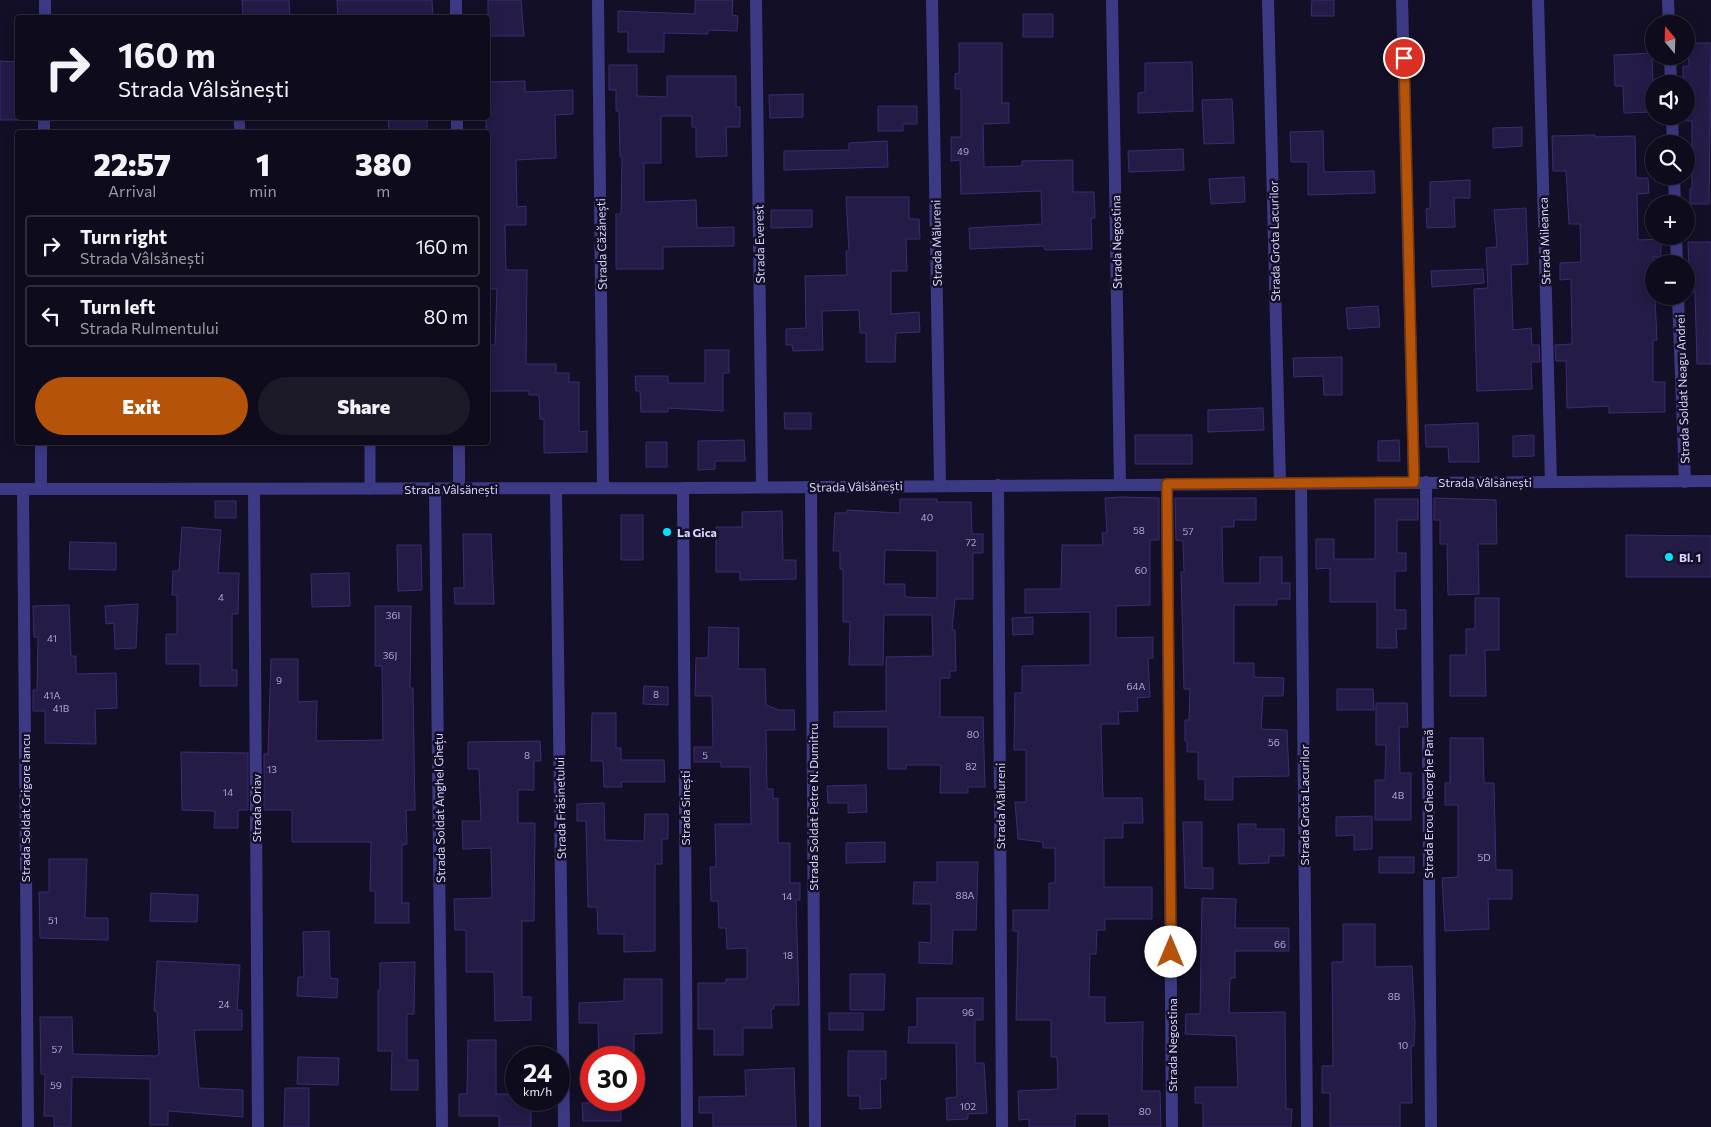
<!DOCTYPE html>
<html lang="en">
<head>
<meta charset="utf-8">
<style>
  body { margin:0; font-family:Commissioner,sans-serif; background:#1c1929; color:#f1f3f6; height:100vh; display:flex; flex-direction:column; font-size:19px; white-space:nowrap }
  * { box-sizing:border-box; margin:0 }
  p { font-size:16px; color:#9b9ba3 }
  .icon { flex:none; width:28px; height:28px; fill:none; stroke:currentColor; stroke-width:2; stroke-linecap:round; stroke-linejoin:round }
  .map { position:relative; flex:1; overflow:hidden }
  .side { position:absolute; left:15px; top:130px; width:475px; height:315px; display:flex; flex-direction:column; background:#0e0b1c; border-radius:5px; box-shadow:0 2px 12px #0003,0 0 0 1px #2e2b3b }
  .side>* { flex:none }
  .guide { position:absolute; left:15px; top:15px; width:475px; height:105px; border-radius:5px; box-shadow:0 2px 12px #0003,0 0 0 1px #2e2b3b; background:#0e0b1c; color:#f1f3f6; overflow:hidden }
  .needle { width:32px; rotate:341deg }
  .tools { position:absolute; left:1645px; top:15px; display:grid; gap:10px }
  .tools a { display:grid; place-items:center; width:50px; height:50px; border-radius:50%; background:#0e0b1c; box-shadow:0 2px 12px #0003,0 0 0 1px #2e2b3b; font-size:25px }
  .speed { position:absolute; left:505px; top:1046px; display:flex; gap:10px; font-size:25px; font-weight:700; text-align:center }
  .speed>* { display:grid; place-content:center; width:65px; height:65px; border-radius:50%; background:#0e0b1c; box-shadow:0 2px 12px #0003,0 0 0 1px #2e2b3b; line-height:1 }
  .speed small { font-size:12px; font-weight:400 }
  .speed .limit { border:8px solid #d22; background:#fff; color:#111 }
  .pin { position:absolute; display:grid; place-items:center; width:42px; height:42px; color:#fff; margin:-21px; border:2px solid #fff; border-radius:50%; box-shadow:0 1px 5px #0007 }
  .me { position:absolute; width:55px; margin:-28px; rotate:0deg; stroke-linejoin:round; filter:drop-shadow(0 0 4px #0008) }
  .turn { display:flex; align-items:center; gap:18px; height:105px; padding:0 20px; font-size:22px }
  .turn .icon { width:65px; height:65px; stroke-width:2.5 }
  .turn b { display:block; font-size:35px; line-height:42px }
  .eta { display:flex; justify-content:space-evenly; align-items:center; height:85px; text-align:center }
  .eta b { font-size:30px; font-weight:800; line-height:35px }
  .action { display:flex; gap:10px; margin-top:auto; padding:10px 20px }
  .action a { flex:1; height:58px; border-radius:30px; background:#b45309; color:#fff; font-size:20px; font-weight:800; line-height:58px; text-align:center }
  .action a+a { background:#1c1929; color:#f1f3f6 }
  ul { padding:0; list-style:none }
  li { display:flex; align-items:center; gap:15px; height:62px; margin:0 10px 8px; padding:0 10px; border:2px solid #2e2b3b; border-radius:5px }
  li div { flex:1 }
  li b { display:block; font-size:19px }
  li em { font-style:normal }
  .map>svg:first-child { display:block }
  .building { fill:#241b47; stroke:#3b2d73; fill-rule:evenodd }
  .lines { fill:none; stroke-linecap:round; stroke-linejoin:round }
  .service { stroke:#3d3a85; stroke-width:11 }
  .minor { stroke:#3d3a85; stroke-width:12 }
  .route-casing { stroke:#753606; stroke-width:12 }
  .route { stroke:#b45309; stroke-width:9 }
  .poi-dot { fill:#00e5ff; stroke:#130f26; stroke-width:2 }
  .labels { text-anchor:middle; dominant-baseline:central; stroke-width:5; stroke-linejoin:round; paint-order:stroke }
  .number-label { font-size:10px; fill:#aca6d1 }
  .street-label { font-size:12px; fill:#d9d4ff; stroke:#130f26 }
  .poi-label { font-size:12px; font-weight:bold; fill:#d9d4ff; stroke:#130f26; text-anchor:start }
</style>
</head>
<body>
<div class="map">
<svg width="1711" height="1127" viewBox="0 0 1711 1127">
  <rect width="100%" height="100%" fill="#130f26"/>
  <path class="building" d="M242,0H289L290,18H243Z
    M337,0H432L433,18H338Z
    M488,0H521L524,36H488Z
    M695,0H733L732,15L738,16L737,31L708,30V34L664,33V52H628V32H618V11L695,14Z
    M1312,0H1334V16H1311Z
    M1023,14H1053V37H1023Z
    M959,43H1002V103H1009V123L983,124L984,167L1022,166V161L1073,160V192H1094L1095,218H1091L1092,249L1045,250L1044,246L970,249L969,228L1042,224L1041,191L961,194L960,160L951,161V137H961V89H955V74L959,73Z
    M1688,43H1711L1709,204H1690V189L1692,188V121H1686V84H1683V66H1689Z
    M1652,53L1654,112L1624,113L1623,86H1615L1614,55Z
    M0,61L18,62V120H0Z
    M1192,62L1193,111L1138,113V93L1145,92V63Z
    M609,65H637V96L667,97V76H736V107H740V127H726L727,156L696,157V127H692V116H661V163H644V202L696,200L697,228L734,227V246L663,247V269H616V214H621L622,157H620L619,111H616V90H609Z
    M525,81V92L573,90V114L555,115L556,158L516,160L517,207L526,206V225H505L506,270H527L526,364H556V373H569V382H579V432L587,431V452L544,453V419H540L539,395H529V391H488L489,345H495L497,289H488L486,118L491,115L489,82Z
    M803,94V117L770,118L769,95Z
    M1232,99L1234,143L1204,144L1202,100Z
    M878,106H917V124H903V131H878Z
    M388,118H427V132H389Z
    M1522,127V146L1493,148V128Z
    M1323,131L1324,172L1374,171L1375,193L1308,195V162H1291L1290,132Z
    M1595,135V137L1635,136L1636,178H1648L1649,193L1637,194L1638,240L1661,239V257H1653L1657,340H1653V382H1665V412L1609,413V406L1567,408L1566,361H1556L1555,345L1572,344L1571,279L1560,280V263L1581,262L1580,224H1569L1566,171H1553L1552,136Z
    M887,141L888,167L784,170V151L849,150V143Z
    M1183,149L1184,170L1129,172L1128,151Z
    M1244,177L1245,202L1211,204L1209,179Z
    M1470,180V198H1454L1455,227L1427,228L1426,209L1430,208V182Z
    M846,197H909V219H919L920,239H906L907,271H891V314L919,312L920,332L896,333L895,362H866V333H860L859,310L822,311L823,350L793,351L792,345H786V329L806,328L805,276L847,275L846,251H849Z
    M1526,208L1528,264L1511,265L1513,330L1531,328L1532,345H1539L1540,362H1531L1532,389L1477,391L1474,289L1488,288L1486,248L1497,247L1494,210Z
    M771,210H812V227L771,228Z
    M1688,242H1711V364H1697L1695,292H1692V272H1689Z
    M1483,269L1484,283L1432,287L1431,271Z
    M1378,306L1380,327L1348,329L1346,308Z
    M705,350H729V373H723V411L668,408V412H641L640,391H636L635,376H668V383H705Z
    M1342,357V395H1324L1323,376L1294,377L1293,358Z
    M1263,408L1264,430L1208,432V410Z
    M784,413H811V429H785Z
    M1478,423L1479,462H1449L1448,447H1426L1425,425Z
    M1135,435H1192V464H1135Z
    M1534,435V456L1513,457V436Z
    M744,440L745,461H715V469L698,470V441Z
    M1399,440L1400,461H1378V441Z
    M646,442H667V467H646Z
    M1121,497L1159,498V540H1150V605L1116,606V638L1153,637V658H1148L1150,697L1137,698L1138,711L1118,712L1119,724H1101L1103,798H1142L1143,823H1123V838H1104V887H1152V919H1105V930H1097L1096,954H1090L1089,997H1105V1023L1143,1022L1142,1091H1160L1161,1127H1109V1114H1075V1127H1029V1119L1019,1120L1018,1091L1058,1089L1057,1057H1051V1020H1016L1018,931H1013V910H1049V883H1055V848H1043V842L1018,839L1015,802H1026V750H1014L1015,693H1022V666L1090,665V612L1025,613V589H1061L1062,545H1103L1102,533H1107L1105,498Z
    M1175,498H1256V520H1234V527H1222L1223,583H1260V557H1282V583H1290V599H1277V605H1234V663H1254V677L1284,678L1283,696H1263L1261,729L1287,730L1289,776L1233,777V800H1205V779H1198V752H1187V741H1185V720H1189L1190,689H1184L1181,572H1184L1183,541L1176,540Z
    M1434,498L1496,500L1497,544H1478L1479,594L1448,595L1447,544H1440V520H1434Z
    M900,499H937V502H971L972,534H983V553H973V599H955L952,630H955L956,671H950V678H940V717H983L985,787H968V793H940L941,765H906V769H888V727H834V712L886,711V657L933,656L932,615H884L883,665H849L850,622H843V569H840V551H833L835,513H846L847,510L900,513ZM885,550L937,551V598L905,597V584H884Z
    M1375,499H1418V520H1397V553H1406V571H1395V610H1406V629H1396L1397,648H1377V602H1330V568L1316,569V539H1334V559H1375Z
    M215,501H236V518H215Z
    M782,511L783,560H796V579L740,580V572H716V527H742V512Z
    M621,515H643V560H621Z
    M182,527L221,530L218,573H239L238,614H232V670H237V686H200V664H166V634H177V595H172L173,571H179Z
    M463,534H491L494,604H455L454,588H464Z
    M1626,535L1711,536V577H1626Z
    M70,542L116,543V570L69,569Z
    M397,545H421L422,590L398,591Z
    M349,573L350,606L312,607L311,574Z
    M1475,598H1499V650H1485L1486,696H1450V655H1466V629H1475Z
    M138,604L136,648L115,649L114,623L106,624L105,606Z
    M69,605L71,656H76V674L116,673L117,708L95,709L96,744L45,743V711H33V690H37L38,637H34L33,606Z
    M375,606H411L410,688H413L415,810H406L407,844L402,845V903H409V923H375V891H370L371,842H292V810H264V754H268L271,659H298V702L317,701L316,741L383,740L382,666H375Z
    M1033,617V634L1013,635L1012,618Z
    M709,627L739,628L738,669H765L766,705L779,710H794L795,730H766L767,789H773V799L778,798V843H790V883H800V900H796L799,1005H774V1009H771L772,1028H743V1055H714V1029H698V983H726V979H747V948L727,949L726,928H719L718,901H711L710,867H716L715,824H751L750,767H721V762H694V747H713L712,696H695L696,658H708Z
    M644,686L668,687V705L643,704Z
    M1337,689H1373L1374,710H1337Z
    M1376,703H1407L1408,727H1399L1400,773H1411V820H1375V780H1385L1386,745H1376Z
    M592,713H616V748H621V760H664L665,782H621L622,787H604L603,761H591Z
    M1450,738H1483L1484,783H1494L1496,870H1512V899H1488L1489,929L1445,931L1442,878L1458,877V805H1445V783H1450Z
    M540,741L541,761H534V790H518V823H535L534,921H522V997H531V1020L495,1021L494,972H466V930H455L454,899L492,898L491,848L463,849L462,821H481L479,769H468V742Z
    M181,752L248,753V810H238V828H214L215,811L182,810Z
    M866,785L867,812L848,813V803H828L827,786Z
    M604,803L605,840L644,841L645,814H668V839H662V864H655V951L624,952V934H598L597,907H588L586,821H577V804Z
    M1372,816V849L1354,850V835L1336,836V817Z
    M1183,822H1202V868H1213V889L1185,888Z
    M1238,824H1256V829H1284V856H1269V863L1239,864Z
    M885,842V862L846,863V843Z
    M1379,857H1414V873H1379Z
    M49,859H87L85,918H108V940L40,938L39,892H49Z
    M937,862H978L976,930H953L952,964L919,963V942L931,943V904H913L914,882H937Z
    M151,893L198,895L197,922L150,921Z
    M1202,898L1236,899L1235,928H1289V951H1235V978H1230L1229,1013L1285,1012L1286,1109H1292L1291,1127H1203V1106L1202,1103H1195V1087H1238L1236,1036L1185,1034L1186,1014H1200Z
    M1343,924H1375V967L1412,966L1415,1023L1414,1046H1411L1412,1103H1400V1127H1330V1093H1322V1066H1333L1332,962H1343Z
    M329,931L330,978L338,979L337,998L297,996L298,977H304L303,932Z
    M157,961L240,965L237,1010H242V1030H194L199,1088L243,1090V1117L168,1111V1125H150V1079L72,1077L71,1127H54V1116H44L45,1074H41L40,1017H72L73,1054L157,1056L159,1053L157,1011H154Z
    M415,962L414,1014H407V1060H418V1090H391L392,1051H378V990H380V963Z
    M850,974H885L884,1010H850Z
    M624,979H662V1033L634,1034V1052H621V1058H599L598,1023H579V1003L624,1001Z
    M917,998H983V1020H975V1063H984L987,1113L968,1114V1119L947,1120L946,1098L957,1097L956,1043H908L909,1027H917Z
    M829,1013H863V1030H829Z
    M468,1040H496V1094H516V1100H531V1127H499V1116H459V1094H467Z
    M848,1051H886V1079H880L881,1108L860,1109V1096H848Z
    M298,1057L339,1058L338,1085L297,1084Z
    M794,1068L796,1127H713V1113H699V1097L746,1096L745,1070Z
    M285,1088H309V1127H284Z
    M621,1102V1121H583L582,1103Z"/>
  <g class="lines">
    <path class="service" d="M239,118L240,132
      M370,442V489"/>
    <path class="minor" d="M456,0V18
      M598,0L603,488
      M756,0L762,487
      M932,0L940,485
      M1112,0L1120,484
      M1268,0L1280,483
      M1402,0L1414,482
      M1538,0L1551,482
      M1668,0L1669,24
      M45,18V0
      M1670,56L1671,84
      M1672,116L1673,144
      M457,118V132
      M44,132V118
      M1674,176L1675,204
      M1676,236L1677,264
      M1678,296L1685,482
      M459,442V489
      M1426,482L1431,1127
      M1301,483L1307,1127
      M1167,484L1172,1127
      M998,485L1002,1127
      M811,487L815,1127
      M683,488L687,1127
      M0,489L683,488L1711,481
      M23,489L28,1127
      M41,489V442
      M254,489L258,1127
      M435,489L442,1127
      M556,489L564,1127"/>
  </g>
  <g class="lines">
    <defs>
      <path id="route" d="M1171,952L1167,484L1414,482L1404,58"/>
    </defs>
    <use href="#route" class="route-casing"/>
    <use href="#route" class="route"/>
  </g>
  <g class="poi-dot">
    <circle cx="667" cy="532" r="5"/>
    <circle cx="1669" cy="557" r="5"/>
  </g>
  <g class="labels">
    <g class="number-label">
      <text x="963" y="151">49</text>
      <text x="927" y="517">40</text>
      <text x="1139" y="530">58</text>
      <text x="1188" y="531">57</text>
      <text x="971" y="542">72</text>
      <text x="1141" y="570">60</text>
      <text x="221" y="597">4</text>
      <text x="393" y="615">36I</text>
      <text x="52" y="638">41</text>
      <text x="390" y="655">36J</text>
      <text x="279" y="680">9</text>
      <text x="1136" y="686">64A</text>
      <text x="656" y="694">8</text>
      <text x="52" y="695">41A</text>
      <text x="61" y="708">41B</text>
      <text x="973" y="734">80</text>
      <text x="1274" y="742">56</text>
      <text x="527" y="755">8</text>
      <text x="705" y="755">5</text>
      <text x="971" y="766">82</text>
      <text x="272" y="769">13</text>
      <text x="228" y="792">14</text>
      <text x="1398" y="795">4B</text>
      <text x="1484" y="857">5D</text>
      <text x="965" y="895">88A</text>
      <text x="787" y="896">14</text>
      <text x="53" y="920">51</text>
      <text x="1280" y="944">66</text>
      <text x="788" y="955">18</text>
      <text x="1394" y="996">8B</text>
      <text x="224" y="1004">24</text>
      <text x="968" y="1012">96</text>
      <text x="1403" y="1045">10</text>
      <text x="57" y="1049">57</text>
      <text x="56" y="1085">59</text>
      <text x="968" y="1106">102</text>
      <text x="1145" y="1111">80</text>
    </g>
    <g class="street-label">
      <text transform="translate(1274 241) rotate(-91)">Strada Grota Lacurilor</text>
      <text transform="translate(1544 241) rotate(-92)">Strada Mileanca</text>
      <text transform="translate(1116 242) rotate(-91)">Strada Negostina</text>
      <text transform="translate(936 243) rotate(-91)">Strada Mălureni</text>
      <text transform="translate(601 244) rotate(-91)">Strada Căzănești</text>
      <text transform="translate(759 244) rotate(-91)">Strada Everest</text>
      <text transform="translate(1682 389) rotate(-92)">Strada Soldat Neagu Andrei</text>
      <text x="1485" y="482">Strada Vâlsănești</text>
      <text transform="translate(856 486) rotate(-1)">Strada Vâlsănești</text>
      <text x="451" y="489">Strada Vâlsănești</text>
      <text transform="translate(1428 804) rotate(-90)">Strada Erou Gheorghe Pană</text>
      <text transform="translate(1304 805) rotate(-90)">Strada Grota Lacurilor</text>
      <text transform="translate(1000 806) rotate(-90)">Strada Mălureni</text>
      <text transform="translate(813 807) rotate(-90)">Strada Soldat Petre N. Dumitru</text>
      <text transform="translate(25 808) rotate(-90)">Strada Soldat Grigore Iancu</text>
      <text transform="translate(256 808) rotate(-90)">Strada Oriav</text>
      <text transform="translate(439 808) rotate(-91)">Strada Soldat Anghel Ghețu</text>
      <text transform="translate(560 808) rotate(-91)">Strada Frăsinetului</text>
      <text transform="translate(685 808) rotate(-90)">Strada Sinești</text>
      <text transform="translate(1172 1045) rotate(-90)">Strada Negostina</text>
    </g>
    <g class="poi-label">
      <text x="677" y="532">La Gica</text>
      <text x="1679" y="557">Bl. 1</text>
    </g>
  </g>
</svg>
<div class="tools">
<a><svg class="needle" viewBox="-14 -14 28 28"><path d="M0-13l5 13h-10z" fill="#e53935"/><path d="M0 13l5-13h-10z" fill="#9b9ba3"/></svg></a>
<a><svg class="icon" aria-label="sound" viewBox="0 0 24 24"><path d="M4 9h4l5-4v14l-5-4H4zM17 9q2 3 0 6"/></svg></a>
<a><svg class="icon" aria-label="search" viewBox="0 0 24 24"><circle cx="10" cy="10" r="6"/><path d="M15 15l6 6"/></svg></a>
<a>+</a>
<a>−</a>
</div>
<div class="speed"><div>24<small>km/h</small></div><div class="limit">30</div></div>
<div class="pin" style="left:1404px;top:58px;background:#d93025"><svg class="icon" aria-label="arrive" viewBox="0 0 24 24"><path d="M6 21V4h12l-3 4 3 4H6"/></svg></div>
<svg class="me" style="left:1171px;top:952px" viewBox="-20 -20 40 40"><circle r="19" fill="#fff"/><path d="M0-13L10 11 0 6-10 11z" fill="#b45309"/></svg>
<div class="guide">
<div class="turn"><svg class="icon" aria-label="right" viewBox="0 0 24 24"><path d="M7 20v-9h11M14 6l5 5-5 5"/></svg><div><b>160 m</b>Strada Vâlsănești</div></div>
</div>
<section class="side">
<div class="eta">
<div><b>22:57</b><p>Arrival</p></div>
<div><b>1</b><p>min</p></div>
<div><b>380</b><p>m</p></div>
</div>
<ul>
<li><svg class="icon" aria-label="right" viewBox="0 0 24 24"><path d="M7 20v-9h11M14 6l5 5-5 5"/></svg><div><b>Turn right</b><p>Strada Vâlsănești</p></div><em>160 m</em></li>
<li><svg class="icon" aria-label="left" viewBox="0 0 24 24"><path d="M17 20v-9H6M10 6l-5 5 5 5"/></svg><div><b>Turn left</b><p>Strada Rulmentului</p></div><em>80 m</em></li>
</ul>
<div class="action"><a>Exit</a><a>Share</a></div>
</section>
</div>
</body>
</html>
